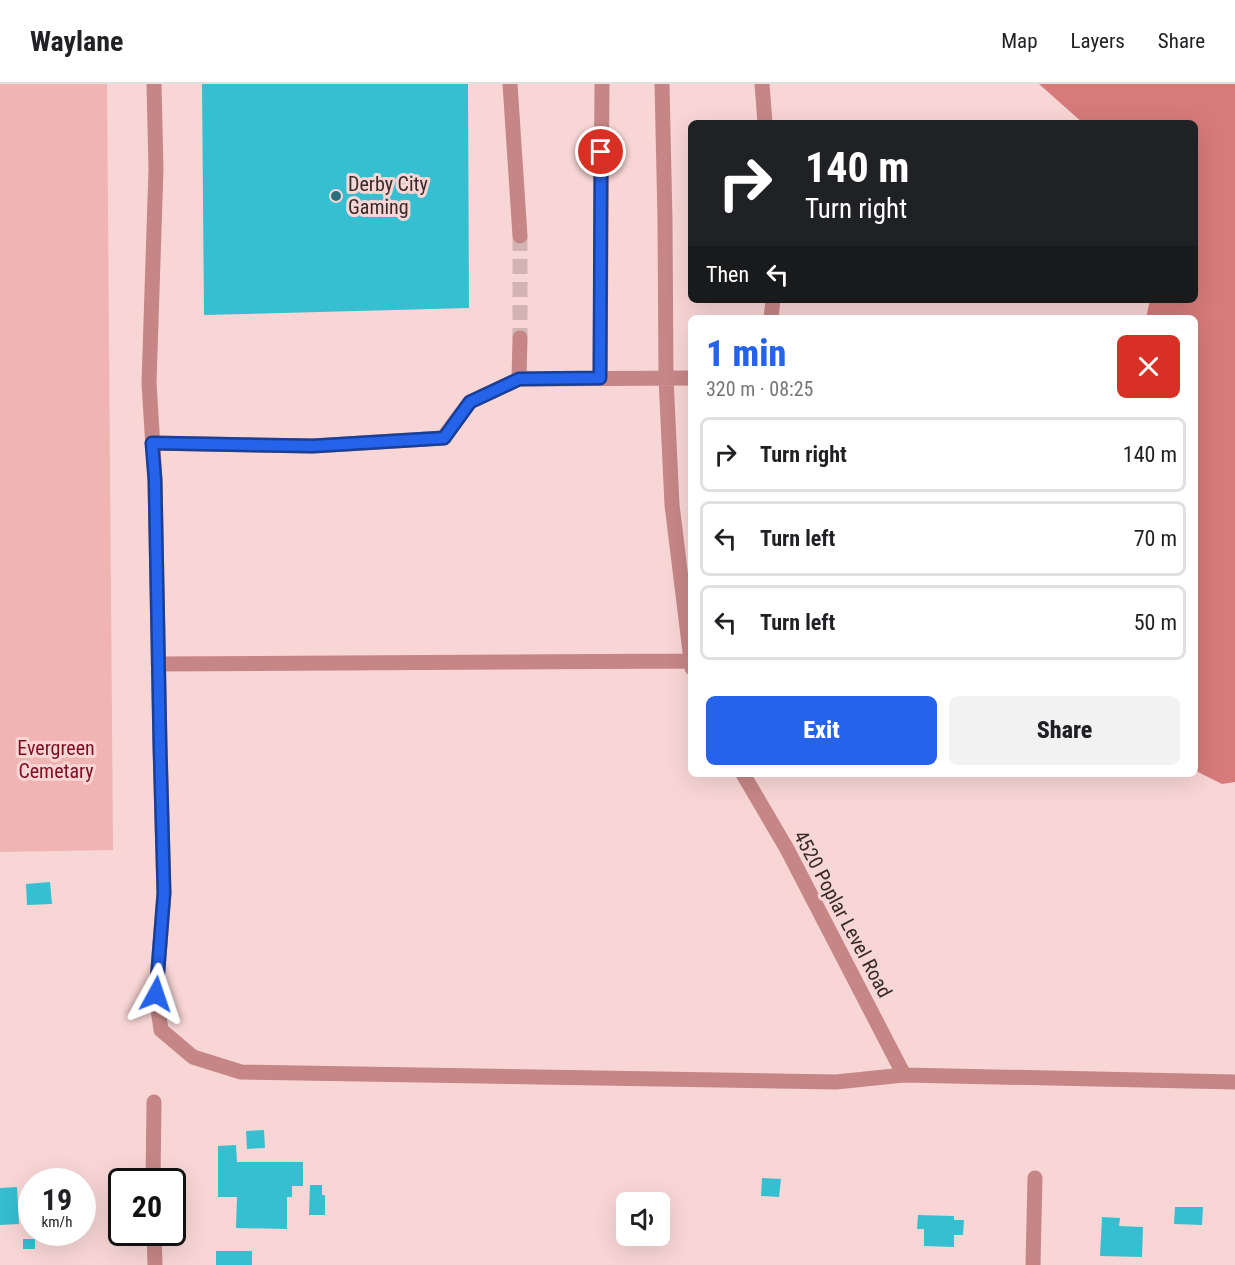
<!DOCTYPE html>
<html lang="en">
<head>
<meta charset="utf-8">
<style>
  body { margin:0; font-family:"Roboto Condensed",sans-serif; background:#f2f2f2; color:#202124; height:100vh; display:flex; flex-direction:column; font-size:22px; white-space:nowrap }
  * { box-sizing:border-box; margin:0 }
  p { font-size:20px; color:#757577 }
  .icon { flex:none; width:33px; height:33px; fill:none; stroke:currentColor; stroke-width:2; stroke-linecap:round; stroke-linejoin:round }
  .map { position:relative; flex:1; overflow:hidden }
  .side { position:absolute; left:688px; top:231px; width:510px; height:462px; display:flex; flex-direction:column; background:#fff; border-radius:9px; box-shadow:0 6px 24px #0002 }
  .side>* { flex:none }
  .hud { position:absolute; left:688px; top:36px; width:510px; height:183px; border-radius:9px; box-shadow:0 6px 24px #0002; background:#202124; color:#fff; overflow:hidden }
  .fabs { position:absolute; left:616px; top:1108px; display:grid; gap:12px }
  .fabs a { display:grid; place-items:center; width:54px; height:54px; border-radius:9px; background:#fff; box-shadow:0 6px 24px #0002; font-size:30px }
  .speed { position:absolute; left:18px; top:1084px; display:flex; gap:12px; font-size:30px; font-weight:700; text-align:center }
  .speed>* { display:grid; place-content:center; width:78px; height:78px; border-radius:50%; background:#fff; box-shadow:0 6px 24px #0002; line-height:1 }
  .speed small { font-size:15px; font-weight:400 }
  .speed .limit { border:3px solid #111; border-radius:9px; background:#fff; color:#111 }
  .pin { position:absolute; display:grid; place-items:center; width:51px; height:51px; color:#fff; margin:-26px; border:3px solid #fff; border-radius:50%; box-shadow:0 2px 6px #0007 }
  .me { position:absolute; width:66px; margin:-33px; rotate:5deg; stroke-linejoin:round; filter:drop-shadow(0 0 4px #0008) }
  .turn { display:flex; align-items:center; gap:21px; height:126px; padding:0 18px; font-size:27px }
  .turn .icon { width:78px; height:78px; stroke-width:2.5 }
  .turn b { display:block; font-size:42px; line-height:51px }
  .then { display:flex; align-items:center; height:57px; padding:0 18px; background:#0003; gap:12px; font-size:22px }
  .round { display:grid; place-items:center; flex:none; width:63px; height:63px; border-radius:9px; background:#f2f2f2 }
  .summary { display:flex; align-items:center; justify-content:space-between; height:102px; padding:0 18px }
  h1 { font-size:36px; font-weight:800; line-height:45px; color:#2563eb }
  .cta { display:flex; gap:12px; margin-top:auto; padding:12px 18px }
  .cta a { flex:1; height:69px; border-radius:9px; background:#2563eb; color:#fff; font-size:24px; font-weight:800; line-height:69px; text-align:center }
  .cta a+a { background:#f2f2f2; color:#202124 }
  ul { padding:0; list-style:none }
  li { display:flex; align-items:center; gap:18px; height:75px; margin:0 12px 9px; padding:0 6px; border:3px solid #e0e0e0; border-radius:9px }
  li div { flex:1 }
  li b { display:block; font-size:22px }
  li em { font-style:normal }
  header { display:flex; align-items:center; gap:36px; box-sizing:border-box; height:84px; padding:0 30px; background:#fff; border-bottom:2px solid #e0e0e0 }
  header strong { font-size:28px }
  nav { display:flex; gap:33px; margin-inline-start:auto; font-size:21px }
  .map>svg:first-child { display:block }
  .green { fill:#f0b4b2 }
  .water { fill:#d67a7a }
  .building { fill:#35bfd1 }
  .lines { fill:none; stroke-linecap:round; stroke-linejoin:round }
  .minor-tunnel { stroke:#d1b4b3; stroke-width:15; stroke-dasharray:15 8; stroke-linecap:butt }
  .minor { stroke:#c68686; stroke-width:15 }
  .route-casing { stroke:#184099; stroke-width:15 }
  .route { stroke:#2563eb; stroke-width:10 }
  .poi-dot { fill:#29717c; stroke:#f8d6d5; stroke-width:2 }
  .labels { text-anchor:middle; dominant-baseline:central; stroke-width:6; stroke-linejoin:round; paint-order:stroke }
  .poi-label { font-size:20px; fill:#362a29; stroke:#f8d6d5; text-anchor:start }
  .park-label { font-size:20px; fill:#7f0d20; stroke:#f8d6d5 }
  .street-label { font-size:20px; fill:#362a29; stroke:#f8d6d5 }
</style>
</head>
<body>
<header>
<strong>Waylane</strong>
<nav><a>Map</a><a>Layers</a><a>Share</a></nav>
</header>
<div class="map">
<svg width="1235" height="1181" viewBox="0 0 1235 1181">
  <rect width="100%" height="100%" fill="#f8d6d5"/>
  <path class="green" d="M0,0H107L113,766L0,768Z"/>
  <path class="water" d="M1039,0H1235V698L1222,700L1196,687V234H1146L1150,216H1196V39H1083Z"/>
  <path class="building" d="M202,0H468L469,224L204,231Z
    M50,798L52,820L27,821L26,800Z
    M264,1046L265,1064L247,1065L246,1047Z
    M236,1061L237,1078H303V1102H292V1113H287V1145L236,1144L237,1113H218V1062Z
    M762,1094L781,1095L779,1113L761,1112Z
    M310,1101H322V1111H325V1131H309Z
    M17,1103L19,1140L0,1141V1104Z
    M1175,1123H1203L1202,1141L1174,1140Z
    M918,1131L954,1132V1136H964L963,1151H954V1163L924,1162V1145H917Z
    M1102,1133L1120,1134L1119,1142L1143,1143L1142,1173L1100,1172Z
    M23,1155H35V1165H23Z
    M216,1167H252V1181H216Z"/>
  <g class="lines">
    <path class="minor-tunnel" d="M520,152V254"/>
    <path class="minor" d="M154,0L156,85L149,299L155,396L160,662L164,809L156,911L161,946L193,973L241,988L836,998L904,991L1235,998
      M510,0L520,152
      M662,0L665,136L666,294L672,421L692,584
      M762,0L765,39
      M771,234L773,216
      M600,294L602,0
      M519,295L520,254
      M152,359L313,362L443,354L470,318L519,295L692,294
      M158,580L691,577
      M743,690L787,765L904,991
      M153,1098L154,1018
      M154,1149L155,1181
      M1033,1181L1035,1094"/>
  </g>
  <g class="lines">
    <defs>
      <path id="route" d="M156,910L164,809L160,662L155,396L152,359L313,362L444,354L470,318L519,295L600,294L601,68"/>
    </defs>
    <use href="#route" class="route-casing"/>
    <use href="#route" class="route"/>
  </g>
  <circle class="poi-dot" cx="336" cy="112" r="6"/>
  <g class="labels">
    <g class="poi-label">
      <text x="348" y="100">Derby City<tspan x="348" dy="23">Gaming</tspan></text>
    </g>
    <g class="park-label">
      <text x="56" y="664">Evergreen<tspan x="56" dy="23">Cemetary</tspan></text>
    </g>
    <g class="street-label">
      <text transform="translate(843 830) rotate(62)">4520 Poplar Level Road</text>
    </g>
  </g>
</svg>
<div class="fabs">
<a><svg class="icon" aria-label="sound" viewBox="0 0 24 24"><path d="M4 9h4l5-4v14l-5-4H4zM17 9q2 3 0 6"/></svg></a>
</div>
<div class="speed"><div>19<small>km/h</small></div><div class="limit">20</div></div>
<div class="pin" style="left:601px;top:68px;background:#d93025"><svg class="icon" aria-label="arrive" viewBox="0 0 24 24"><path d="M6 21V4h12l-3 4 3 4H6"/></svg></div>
<svg class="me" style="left:156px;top:910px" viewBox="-20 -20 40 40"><path d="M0-17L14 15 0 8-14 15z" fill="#2563eb" stroke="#fff" stroke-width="4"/></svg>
<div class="hud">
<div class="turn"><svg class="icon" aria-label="right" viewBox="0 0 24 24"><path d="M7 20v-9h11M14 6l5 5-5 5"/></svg><div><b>140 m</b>Turn right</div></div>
<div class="then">Then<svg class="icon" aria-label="left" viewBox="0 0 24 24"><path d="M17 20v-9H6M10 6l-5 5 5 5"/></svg></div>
</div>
<section class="side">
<div class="summary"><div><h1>1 min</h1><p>320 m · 08:25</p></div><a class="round" style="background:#d93025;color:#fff"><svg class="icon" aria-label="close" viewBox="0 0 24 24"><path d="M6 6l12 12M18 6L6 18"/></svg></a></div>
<ul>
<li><svg class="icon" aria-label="right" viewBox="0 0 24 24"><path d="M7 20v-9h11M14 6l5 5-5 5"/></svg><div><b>Turn right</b></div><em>140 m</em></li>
<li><svg class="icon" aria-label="left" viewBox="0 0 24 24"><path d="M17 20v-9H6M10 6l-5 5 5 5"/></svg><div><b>Turn left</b></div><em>70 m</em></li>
<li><svg class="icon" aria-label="left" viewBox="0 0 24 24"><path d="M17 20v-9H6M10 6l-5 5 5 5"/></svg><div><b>Turn left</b></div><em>50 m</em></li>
</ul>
<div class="cta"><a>Exit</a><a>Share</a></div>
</section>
</div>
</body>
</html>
